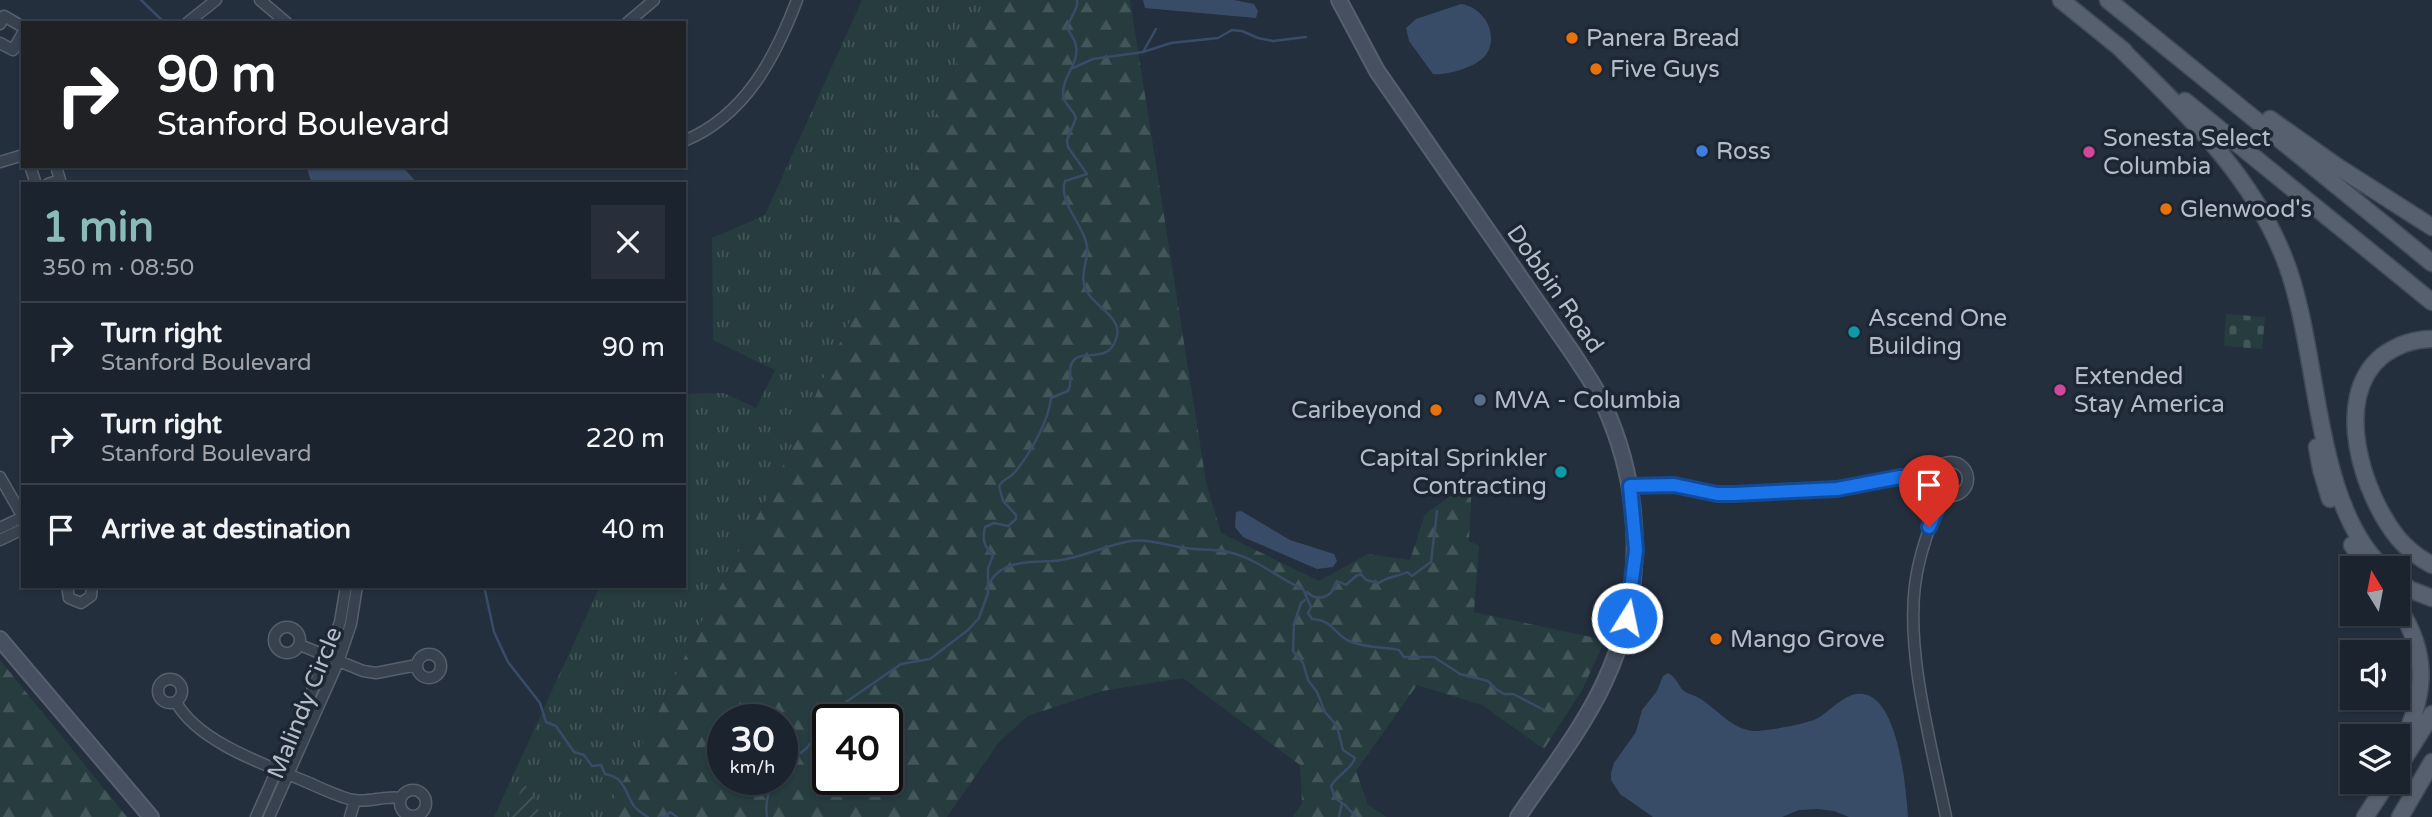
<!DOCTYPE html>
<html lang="en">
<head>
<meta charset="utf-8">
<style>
  body { margin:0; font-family:"Varela Round",sans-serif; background:#282f3a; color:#f1f3f6; height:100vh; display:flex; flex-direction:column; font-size:26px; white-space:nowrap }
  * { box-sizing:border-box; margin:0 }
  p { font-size:23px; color:#a0a4aa }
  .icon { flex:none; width:38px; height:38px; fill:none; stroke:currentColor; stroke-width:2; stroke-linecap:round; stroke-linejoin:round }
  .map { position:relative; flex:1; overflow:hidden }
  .drawer { position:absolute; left:21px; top:182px; width:665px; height:406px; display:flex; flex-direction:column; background:#1b232e; border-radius:0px; box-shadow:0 2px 5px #0004,0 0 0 2px #39404a }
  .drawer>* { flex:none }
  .top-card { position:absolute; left:21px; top:21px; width:665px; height:147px; border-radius:0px; box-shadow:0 2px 5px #0004,0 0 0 2px #39404a; background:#202124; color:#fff; overflow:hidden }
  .needle { width:46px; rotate:350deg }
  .controls { position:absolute; left:2340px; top:556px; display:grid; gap:14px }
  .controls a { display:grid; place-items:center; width:70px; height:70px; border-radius:0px; background:#1b232e; box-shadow:0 2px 5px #0004,0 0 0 2px #39404a; font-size:35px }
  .speed { position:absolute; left:707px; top:704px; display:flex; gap:14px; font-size:35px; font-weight:700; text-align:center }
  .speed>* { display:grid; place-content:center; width:91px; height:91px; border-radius:50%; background:#1b232e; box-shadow:0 2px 5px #0004,0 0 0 2px #39404a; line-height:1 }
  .speed small { font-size:18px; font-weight:400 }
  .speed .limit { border:4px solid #111; border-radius:10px; background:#fff; color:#111 }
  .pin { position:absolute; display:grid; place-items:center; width:60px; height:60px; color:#fff; margin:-72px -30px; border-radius:50% 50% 50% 0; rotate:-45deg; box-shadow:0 0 7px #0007 }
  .pin .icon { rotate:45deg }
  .me { position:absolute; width:77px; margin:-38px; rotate:10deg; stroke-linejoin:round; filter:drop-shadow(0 0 5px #0008) }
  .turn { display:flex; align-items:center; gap:24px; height:147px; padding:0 21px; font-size:32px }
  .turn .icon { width:91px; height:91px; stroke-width:2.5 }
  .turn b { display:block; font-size:49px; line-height:60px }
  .round { display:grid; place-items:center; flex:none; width:74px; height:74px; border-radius:0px; background:#282f3a }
  .headline { display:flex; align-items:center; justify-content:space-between; height:119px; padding:0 21px }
  h1 { font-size:42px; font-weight:800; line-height:52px; color:#8bbbb9 }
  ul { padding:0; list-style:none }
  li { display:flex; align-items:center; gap:21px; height:91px; padding:0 21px; border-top:2px solid #39404a }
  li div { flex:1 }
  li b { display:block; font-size:26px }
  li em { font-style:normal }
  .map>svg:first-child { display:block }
  .grass { fill:url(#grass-tufts) }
  .forest { fill:url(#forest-firs); fill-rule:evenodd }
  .cemetery { fill:url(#cemetery-stones) }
  .garden { fill:url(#garden-furrows) }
  .water { fill:#394c67 }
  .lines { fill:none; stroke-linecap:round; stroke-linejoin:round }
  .stream { stroke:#394c67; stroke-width:2.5 }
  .street-casing { stroke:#565f6c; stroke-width:13 }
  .secondary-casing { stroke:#565f6c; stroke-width:18 }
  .primary-casing { stroke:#414a57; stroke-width:19 }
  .street { stroke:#38414e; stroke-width:10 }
  .secondary { stroke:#465061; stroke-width:14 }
  .primary { stroke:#56606e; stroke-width:16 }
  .route-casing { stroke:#114b97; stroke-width:18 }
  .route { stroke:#1a73e8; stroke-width:12 }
  .food-dot { fill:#e8710a; stroke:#1d2633; stroke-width:2.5 }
  .shop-dot { fill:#3f7fe0; stroke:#1d2633; stroke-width:2.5 }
  .hotel-dot { fill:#d1479c; stroke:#1d2633; stroke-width:2.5 }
  .culture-dot { fill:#0f9aa8; stroke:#1d2633; stroke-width:2.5 }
  .service-dot { fill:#5c6f8a; stroke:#1d2633; stroke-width:2.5 }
  .labels { text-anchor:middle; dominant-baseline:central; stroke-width:7; stroke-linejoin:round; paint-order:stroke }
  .poi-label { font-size:24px; fill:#b4bcc9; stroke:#1d2633; text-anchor:start }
  .street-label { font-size:24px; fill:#b4bcc9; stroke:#1d2633 }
</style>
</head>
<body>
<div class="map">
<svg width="2432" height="817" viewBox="0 0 2432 817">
  <defs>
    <pattern id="grass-tufts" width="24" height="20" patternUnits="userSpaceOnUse" patternTransform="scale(1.75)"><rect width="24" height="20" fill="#263c3f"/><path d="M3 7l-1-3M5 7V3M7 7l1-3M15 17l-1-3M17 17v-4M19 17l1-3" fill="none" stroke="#435659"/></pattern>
    <pattern id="forest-firs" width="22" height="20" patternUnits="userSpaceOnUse" patternTransform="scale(1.75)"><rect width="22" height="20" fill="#263c3f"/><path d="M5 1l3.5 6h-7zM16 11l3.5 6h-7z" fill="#435659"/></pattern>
    <pattern id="cemetery-stones" width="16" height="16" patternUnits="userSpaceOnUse" patternTransform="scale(1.75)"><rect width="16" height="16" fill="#263c3f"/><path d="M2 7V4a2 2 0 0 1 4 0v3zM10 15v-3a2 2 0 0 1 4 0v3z" fill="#435659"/></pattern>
    <pattern id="garden-furrows" width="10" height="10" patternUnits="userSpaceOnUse" patternTransform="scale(1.75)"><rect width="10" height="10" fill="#263c3f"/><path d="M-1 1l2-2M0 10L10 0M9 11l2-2" fill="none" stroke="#435659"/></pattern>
  </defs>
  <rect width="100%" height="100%" fill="#242f3e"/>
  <path class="grass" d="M862,0H985L950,78L888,239L773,487L699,627L644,742L604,817H541L531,792L524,783L509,817H494L600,586H684V394L724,393L756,408L775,370L713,340L712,238L765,215Z"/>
  <path class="forest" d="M985,0H1130L1206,482L1221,533L1319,581L1368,554L1410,560L1425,514L1472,481L1469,541L1479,546L1474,612L1605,640L1582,690L1544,749L1482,705L1417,685L1356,771L1368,805L1387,817H1293L1302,803L1300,765L1183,678L1102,691L1028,716L999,742L947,817H604L644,742L699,627L773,487L888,239L950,78ZM723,719H782V779H723ZM828,719H887V779H828Z
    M0,660L127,817H0Z"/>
  <path class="cemetery" d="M2226,314L2265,317L2262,349L2224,346Z"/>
  <path class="garden" d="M524,783L531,792L541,817H509Z"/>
  <path class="water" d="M1143,0H1234L1254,4L1258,11L1256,18L1145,8Z
    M1461,4C1483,7 1499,33 1487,53C1481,66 1446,76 1433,74L1409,41L1406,28L1416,19Z
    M306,166H402L418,184H312Z
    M1241,511L1290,540L1334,554L1337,561L1333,567L1317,569L1243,537L1235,527L1236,512Z
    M1668,673C1676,678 1677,682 1681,688C1685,693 1690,694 1695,696C1716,706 1729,729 1754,731C1765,731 1807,724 1816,719C1829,712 1838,700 1852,695C1898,681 1906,789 1908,817H1849L1834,811L1818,809L1799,810L1782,817H1653L1620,794L1611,780V773L1614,763L1636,732L1642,710L1657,691L1663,676Z"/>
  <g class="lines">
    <path class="stream" d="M141,0L165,23
      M1143,52L1156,29
      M1073,68L1093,59L1143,52L1171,43L1218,38L1232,30L1242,31L1258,38L1273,41L1306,37
      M990,582C1002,560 1032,562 1053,561C1080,559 1105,545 1131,541C1149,539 1162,544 1179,547C1196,551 1215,548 1232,553C1259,560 1279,579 1303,589L1311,607L1308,613L1312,619C1333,620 1334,634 1349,641C1365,648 1383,647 1399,650L1404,657H1434L1460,674L1488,681L1497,690L1504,694H1513L1546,711
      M484,586L494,632L508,662L540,703L546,722L556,726L574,752L584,755L592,766L601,765L605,774C625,777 625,793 634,806C638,811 643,814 648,817
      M1307,592C1317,602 1331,598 1336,584L1340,582L1346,585L1356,576L1361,574L1366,580L1379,583C1386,577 1397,577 1407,572L1412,576L1431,562L1437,511
      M1305,600L1301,603L1294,624L1293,651L1303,663L1308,680L1317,692L1325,712L1337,726L1343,750L1355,758C1350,771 1338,774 1331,786L1335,798L1342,803L1339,817
      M782,767L807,748L815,737L819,724L837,715L846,702L901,664L930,659L968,630L979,618L988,593V568L993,556C984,546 982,540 985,527L994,523L1008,526L1016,519V515L1003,501L999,486C1003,479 1010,478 1015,472C1030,454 1049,420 1051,398L1068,391C1074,381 1066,368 1074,360C1083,349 1110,365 1117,336C1121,317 1096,307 1088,293C1077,277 1089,263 1087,246C1084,224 1058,204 1065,181L1087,174L1068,147L1067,140L1076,118C1073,109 1064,105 1063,95C1062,75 1082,62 1075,42C1073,37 1069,32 1067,27L1077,6V0
      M1344,804L1356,817
      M660,817H665L670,812L677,817
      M767,817C765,802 768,792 775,779"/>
    <defs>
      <path id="street" d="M260,0L287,23
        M187,23L216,0
        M627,23L654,0
        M0,24L4,16L23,27
        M0,43L13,50L23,33
        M684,141C745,116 775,58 797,0
        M0,162L23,155
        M30,166L36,184
        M48,184L60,180L56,166
        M1934 479a17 17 0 1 1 34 0a17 17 0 1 1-34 0Z
        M0,477L23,517
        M1631,486L1662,484L1717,494H1734L1837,489L1900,477H1935
        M1943,493C1931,523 1919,553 1915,585C1906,655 1932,747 1946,817
        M0,528L23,517
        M0,540L23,529
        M67,586L69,598L81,603L91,596L92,586
        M274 640a13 13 0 1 1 26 0a13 13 0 1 1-26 0Z
        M300,645L363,671L376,673L417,665
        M417 666a12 12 0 1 1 24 0a12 12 0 1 1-24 0Z
        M158 691a12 12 0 1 1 24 0a12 12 0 1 1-24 0Z
        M176,702C197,741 263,764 302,780C319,787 336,796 353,800C369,803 385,795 401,798
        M400 803a13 13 0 1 1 26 0a13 13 0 1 1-26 0Z
        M256,817L327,657L340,622L346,586
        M269,817L338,662L351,624L357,586
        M350,817L355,800"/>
      <path id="secondary" d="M1339,0L1377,71L1574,355C1584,371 1596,387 1604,405C1644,493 1646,595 1604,683C1582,730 1547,774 1518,817
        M0,639L151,817"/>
      <path id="primary" d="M2061,0L2124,51
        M2108,0L2432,263
        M2117,45C2181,109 2248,169 2283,255C2321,346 2311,501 2384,569
        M2185,101L2432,302
        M2270,119L2338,167L2432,227
        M2432,339C2413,339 2397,345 2382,356C2331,398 2363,495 2398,538C2408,550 2419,558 2432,565
        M2317,447L2321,469L2330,499
        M2352,545L2369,569
        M2398,581L2411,590L2432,598
        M2398,607C2432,658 2424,700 2398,752
        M2398,768L2432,714
        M2365,817L2388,782
        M2400,817L2432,762"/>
    </defs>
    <use href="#street" class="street-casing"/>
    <use href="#secondary" class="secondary-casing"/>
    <use href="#primary" class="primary-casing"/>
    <use href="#street" class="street"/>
    <use href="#secondary" class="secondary"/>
    <use href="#primary" class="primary"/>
  </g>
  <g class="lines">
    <defs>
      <path id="route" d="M1627,618L1636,550L1630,486L1674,485L1717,494H1734L1837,489L1900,477H1935L1937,487L1943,493L1929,527"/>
    </defs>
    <use href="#route" class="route-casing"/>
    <use href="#route" class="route"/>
  </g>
  <g class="food-dot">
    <circle cx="1572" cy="38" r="7"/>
    <circle cx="1596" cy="69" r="7"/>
    <circle cx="2166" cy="209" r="7"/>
    <circle cx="1436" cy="410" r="7"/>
    <circle cx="1716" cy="639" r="7"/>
  </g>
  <circle class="shop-dot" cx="1702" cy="151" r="7"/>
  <g class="hotel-dot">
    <circle cx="2089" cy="152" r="7"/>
    <circle cx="2060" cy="390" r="7"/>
  </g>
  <g class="culture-dot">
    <circle cx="1854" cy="332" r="7"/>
    <circle cx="1561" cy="472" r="7"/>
  </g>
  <circle class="service-dot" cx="1480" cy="400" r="7"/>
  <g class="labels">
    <g class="poi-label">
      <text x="1586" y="38">Panera Bread</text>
      <text x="1610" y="69">Five Guys</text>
      <text x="2103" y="138">Sonesta Select<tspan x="2103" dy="28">Columbia</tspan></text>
      <text x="1716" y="151">Ross</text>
      <text x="2180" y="209">Glenwood's</text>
      <text x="1868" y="318">Ascend One<tspan x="1868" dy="28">Building</tspan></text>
      <text x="2074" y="376">Extended<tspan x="2074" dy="28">Stay America</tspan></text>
      <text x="1494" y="400">MVA - Columbia</text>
      <text x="1422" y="410" text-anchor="end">Caribeyond</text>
      <text x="1547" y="458" text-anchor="end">Capital Sprinkler<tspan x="1547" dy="28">Contracting</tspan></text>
      <text x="1730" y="639">Mango Grove</text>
    </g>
    <g class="street-label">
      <text transform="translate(1555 289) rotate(55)">Dobbin Road</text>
      <text transform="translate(305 703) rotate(-68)">Malindy Circle</text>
    </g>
  </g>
</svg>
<div class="controls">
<a><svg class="needle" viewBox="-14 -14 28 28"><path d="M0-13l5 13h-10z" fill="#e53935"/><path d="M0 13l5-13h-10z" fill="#a0a4aa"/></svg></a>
<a><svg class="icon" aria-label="sound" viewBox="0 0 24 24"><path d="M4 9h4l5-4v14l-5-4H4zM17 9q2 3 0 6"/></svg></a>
<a><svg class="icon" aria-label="layers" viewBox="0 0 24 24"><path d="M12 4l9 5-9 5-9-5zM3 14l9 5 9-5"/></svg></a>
</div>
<div class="speed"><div>30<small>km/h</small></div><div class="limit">40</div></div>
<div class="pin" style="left:1929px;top:527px;background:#d93025"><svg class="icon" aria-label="arrive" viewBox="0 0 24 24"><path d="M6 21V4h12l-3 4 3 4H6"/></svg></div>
<svg class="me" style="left:1627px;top:618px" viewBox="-20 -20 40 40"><circle r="17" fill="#1a73e8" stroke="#fff" stroke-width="3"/><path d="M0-11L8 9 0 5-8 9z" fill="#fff"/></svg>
<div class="top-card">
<div class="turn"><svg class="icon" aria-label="right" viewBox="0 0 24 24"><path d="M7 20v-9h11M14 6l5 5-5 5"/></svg><div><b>90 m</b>Stanford Boulevard</div></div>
</div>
<section class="drawer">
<div class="headline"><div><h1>1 min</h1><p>350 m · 08:50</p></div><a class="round"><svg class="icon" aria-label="close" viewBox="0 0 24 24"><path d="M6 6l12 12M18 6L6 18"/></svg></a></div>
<ul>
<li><svg class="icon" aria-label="right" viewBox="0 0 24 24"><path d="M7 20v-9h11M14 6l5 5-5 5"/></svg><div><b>Turn right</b><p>Stanford Boulevard</p></div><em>90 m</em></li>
<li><svg class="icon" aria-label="right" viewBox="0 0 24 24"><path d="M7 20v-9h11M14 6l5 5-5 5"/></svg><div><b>Turn right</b><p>Stanford Boulevard</p></div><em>220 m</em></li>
<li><svg class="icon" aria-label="arrive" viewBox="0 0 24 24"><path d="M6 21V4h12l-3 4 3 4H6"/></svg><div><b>Arrive at destination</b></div><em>40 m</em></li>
</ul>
</section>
</div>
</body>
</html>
